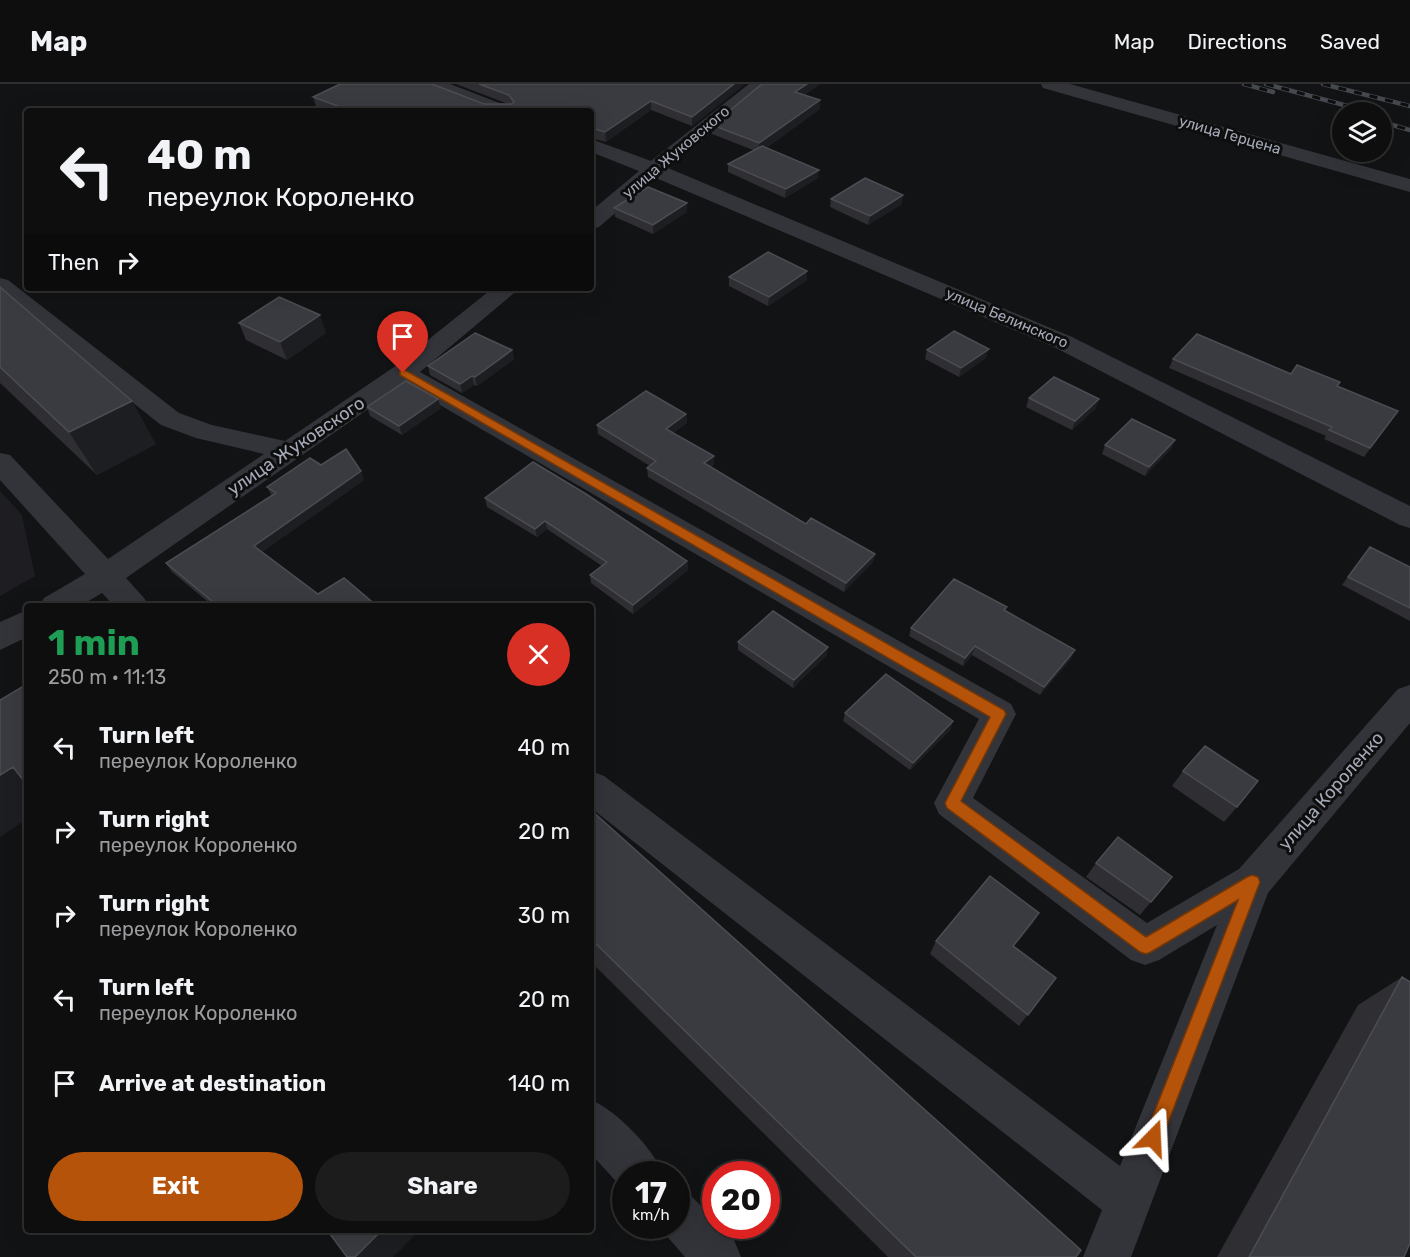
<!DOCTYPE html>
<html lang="en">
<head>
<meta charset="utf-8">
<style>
  body { margin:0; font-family:Rubik,sans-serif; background:#1c1c1d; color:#f1f3f6; height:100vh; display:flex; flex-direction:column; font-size:22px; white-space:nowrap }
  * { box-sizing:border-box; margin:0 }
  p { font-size:20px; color:#9b9c9e }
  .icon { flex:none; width:33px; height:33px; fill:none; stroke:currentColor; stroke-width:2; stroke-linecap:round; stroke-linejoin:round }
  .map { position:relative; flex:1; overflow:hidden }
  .details { position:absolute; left:24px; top:519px; width:570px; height:630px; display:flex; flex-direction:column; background:#0e0e0f; border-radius:6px; box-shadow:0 6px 24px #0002,0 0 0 2px #2e2e2f }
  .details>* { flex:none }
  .hud { position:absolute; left:24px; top:24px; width:570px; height:183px; border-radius:6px; box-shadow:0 6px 24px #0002,0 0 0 2px #2e2e2f; background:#0e0e0f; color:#f1f3f6; overflow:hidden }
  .tools { position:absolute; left:1332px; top:18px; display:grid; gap:12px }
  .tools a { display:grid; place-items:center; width:60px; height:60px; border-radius:50%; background:#0e0e0f; box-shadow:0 6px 24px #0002,0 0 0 2px #2e2e2f; font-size:30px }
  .speed { position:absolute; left:612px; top:1077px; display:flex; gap:12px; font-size:30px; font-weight:700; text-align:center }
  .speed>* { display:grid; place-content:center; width:78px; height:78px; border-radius:50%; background:#0e0e0f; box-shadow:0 6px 24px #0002,0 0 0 2px #2e2e2f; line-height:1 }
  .speed small { font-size:15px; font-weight:400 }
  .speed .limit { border:9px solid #d22; background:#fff; color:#111 }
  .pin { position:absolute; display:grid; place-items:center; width:51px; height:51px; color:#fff; margin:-62px -26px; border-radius:50% 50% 50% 0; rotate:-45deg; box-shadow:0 0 6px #0007 }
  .pin .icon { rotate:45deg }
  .me { position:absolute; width:66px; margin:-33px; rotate:21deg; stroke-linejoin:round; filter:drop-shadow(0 0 4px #0008) }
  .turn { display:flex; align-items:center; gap:21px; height:126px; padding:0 24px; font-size:27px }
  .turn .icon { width:78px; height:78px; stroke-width:2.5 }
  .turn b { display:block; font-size:42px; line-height:51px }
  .then { display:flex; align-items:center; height:57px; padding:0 24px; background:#0003; gap:12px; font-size:22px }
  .round { display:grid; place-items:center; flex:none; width:63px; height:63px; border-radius:32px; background:#1c1c1d }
  .head { display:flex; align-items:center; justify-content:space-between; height:102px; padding:0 24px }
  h1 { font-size:36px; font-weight:700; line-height:45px; color:#1e9e55 }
  .action { display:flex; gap:12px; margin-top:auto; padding:12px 24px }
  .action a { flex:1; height:69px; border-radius:36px; background:#b45309; color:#fff; font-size:24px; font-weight:700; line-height:69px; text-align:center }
  .action a+a { background:#1c1c1d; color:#f1f3f6 }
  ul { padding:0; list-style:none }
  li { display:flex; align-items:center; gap:18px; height:84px; padding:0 24px }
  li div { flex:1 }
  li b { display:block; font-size:22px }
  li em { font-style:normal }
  header { display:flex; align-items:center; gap:36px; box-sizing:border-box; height:84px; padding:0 30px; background:#0e0e0f; border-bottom:2px solid #2e2e2f }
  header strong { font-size:28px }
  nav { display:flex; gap:33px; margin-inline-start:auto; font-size:21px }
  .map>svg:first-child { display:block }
  .built { fill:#1e1e22 }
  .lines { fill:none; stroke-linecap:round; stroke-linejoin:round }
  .minor { fill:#33343a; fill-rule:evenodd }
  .rail-casing { stroke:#46484f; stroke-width:4.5 }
  .rail { stroke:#0e0e0f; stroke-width:3; stroke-dasharray:8; stroke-linecap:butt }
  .wall { fill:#2e2e33 }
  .shaded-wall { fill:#1d1e21 }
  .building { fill:#3a3b41; stroke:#4b4d53; stroke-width:1.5 }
  .route { fill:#b45309; stroke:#753606; stroke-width:1.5 }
  .labels { text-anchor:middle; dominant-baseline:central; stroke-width:6; stroke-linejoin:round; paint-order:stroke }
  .far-street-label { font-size:15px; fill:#a3a9b6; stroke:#0e0e0f }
  .street-label { font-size:18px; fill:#a3a9b6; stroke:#0e0e0f }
</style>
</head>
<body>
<header>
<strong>Map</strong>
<nav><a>Map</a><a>Directions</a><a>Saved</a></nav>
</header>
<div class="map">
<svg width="1410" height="1173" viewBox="0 0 1410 1173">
  <rect width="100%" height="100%" fill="#121314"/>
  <path class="built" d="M0,407L22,431L35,492L0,512Z"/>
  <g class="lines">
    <path class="minor" d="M424,0H450L510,23L513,27H486L426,4Z
      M749,0H770L668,84L1072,253L1410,422V444L1400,441L1054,263L656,94L599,143L591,145V127L639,87L591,68V55L651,77Z
      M1041,0H1070L1410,95V108L1043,4Z
      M0,194L8,196L179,329L212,341L285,357L394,283L493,204H520L420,288L1011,620L1016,630L973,714L1147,839L1239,785L1398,605L1410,601V639L1268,809L1131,1173H1083L1102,1126L591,724V687L604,692L1120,1082L1217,841L1159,876L1145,881L1131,876L939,730L934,719L979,635L404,300L126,494L144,514L149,522H114L102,509L80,522H39L44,514L85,490L0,396V369L10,371L108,475L264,370L196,354L161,341L0,213Z
      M27,526V553L0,566V538Z
      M591,1016C616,1026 654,1065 663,1090H626L624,1106L591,1070Z
      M676,1106L692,1113L716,1137V1142H720L734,1156L741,1173H685L658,1142H676Z"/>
    <defs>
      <path id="rail" d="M1244,0L1273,8
        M1266,0L1370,28
        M1323,0L1410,22
        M1382,38L1410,46"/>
    </defs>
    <use href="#rail" class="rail-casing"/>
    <use href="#rail" class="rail"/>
  </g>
  <path class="wall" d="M456,0H745L692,42L651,26L606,58L591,54V27H328L316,22L313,13L508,20Z
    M820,0L804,11L820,25L766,64L818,94L785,114L728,88V80L753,66L712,50V41Z
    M831,115L902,120L868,141L830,123Z
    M687,119V128L653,150L615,133L614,124Z
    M729,193L807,196L768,222L729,202Z
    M0,203L156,360L97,391L0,299Z
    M239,239L326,249L287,276L246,256Z
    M512,266L514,275L477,302L474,301L462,309L430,291L428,282Z
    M927,266L986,274L959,293L925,275Z
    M1173,275L1291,290L1338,302L1398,327L1364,373L1324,355L1326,352L1169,284Z
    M1029,314L1096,324L1072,346L1026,323Z
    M367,323L441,324L402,351L370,332Z
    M686,330L687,339L673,349L714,380L711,383L806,440L875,470L873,478L844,508L648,393L647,384L650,382L598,350L597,341Z
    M1175,356L1171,365L1145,392L1102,370L1105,361Z
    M321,381L364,396L262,468L318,510L377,522H213L172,488L166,479L272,412L267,403Z
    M485,414L687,477L688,486L633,530L591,499L590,491L602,482L547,445L537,453L487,423Z
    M1370,463L1410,483V537L1342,501Z
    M1007,523L1005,526L1071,575L1040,611L972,571L963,582L909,552L911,544Z
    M738,558L827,571L793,604L738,566Z
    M845,629L951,645L910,686L843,637Z
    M1183,687L1237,723L1224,738L1172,702Z
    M591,726L1076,1173H888L591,878Z
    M1096,779L1172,793L1140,831L1086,793Z
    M1039,829L1031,842L1014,862L1056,894L1019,942L930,870L936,857Z
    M1402,893L1404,1173H1217L1358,921Z"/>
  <path class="shaded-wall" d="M734,0H745L692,42V33Z
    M807,0H820L794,17L795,8Z
    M820,16V25L759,69V59Z
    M651,17V26L606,58L605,48Z
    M819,86L818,94L785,114L786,105Z
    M903,111L902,120L868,141L870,132Z
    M687,119V128L653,150V141Z
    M807,187V196L768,222L769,213Z
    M320,231L326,249L287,276L280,258Z
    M989,265L986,274L959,293L961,284Z
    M512,266L514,275L477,302L475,293Z
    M472,292L474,301L462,309L460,300Z
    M438,315L441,324L402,351L399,342Z
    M1099,315L1096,324L1072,346L1075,337Z
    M132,317L156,360L97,391L69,348Z
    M686,330L687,339L666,354V345Z
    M1175,356L1171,365L1145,392L1149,383Z
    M714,372V380L704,388V379Z
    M361,387L364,396L259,470L254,462Z
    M545,437L547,445L537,453L535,445Z
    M875,470L873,478L844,508L846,499Z
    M687,477L688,486L633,530V521Z
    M975,562L972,571L963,582L965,574Z
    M828,563L827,571L793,604L794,596Z
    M1075,566L1071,575L1040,611L1044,603Z
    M953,637L951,645L910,686L913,679Z
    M13,683L27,696V735L0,753V691Z
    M1039,829L1031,842L1005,874L1013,862Z
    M382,1146H420L393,1173H355Z"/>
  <path class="building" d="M340,0H432L484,20H512L514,18L509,11L479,0H734L692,33L651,17L605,48L591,44V27H351L313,13Z
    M762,0H807L795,8L820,16L759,59L712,41Z
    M762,62L819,86L786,105L728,80Z
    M865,94L903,111L870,132L831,115Z
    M648,103L687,119L653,141L614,124Z
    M768,168L807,187L769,213L729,193Z
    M0,203L132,317L69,348L0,283Z
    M279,213L320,231L280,258L239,239Z
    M954,247L989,265L961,284L927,266Z
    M475,249L512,266L475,293L472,292L460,300L428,282Z
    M1197,250L1291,290L1297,281L1340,298L1337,302L1398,327L1370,364L1329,346L1332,343L1173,275Z
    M1054,293L1099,315L1075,337L1029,314Z
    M406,297L438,315L399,342L367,323Z
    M646,307L686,330L666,345L714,372L704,379L806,440L811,434L875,470L846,499L647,384L656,377L597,341Z
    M1132,335L1175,356L1149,383L1105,361Z
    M346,365L361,387L254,462L318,510L344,494L377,522H218L166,479L276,409L267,403L310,374L321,381Z
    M533,378L586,410L687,477L633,521L590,491L607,478L545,437L535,445L485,414Z
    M1370,463L1410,483V524L1348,493Z
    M954,495L1007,523L1004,526L1075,566L1044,603L975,562L965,574L911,544Z
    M773,527L828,563L794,596L738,558Z
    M886,590L953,637L913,679L845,629Z
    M27,600V701L13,683L0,691V616Z
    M1205,662L1258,697L1237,723L1183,687Z
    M591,726L1081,1166L1076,1173H916L591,855Z
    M1118,753L1172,793L1151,818L1096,779Z
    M990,792L1039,829L1013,862L1056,894L1028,931L936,857Z
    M1402,893L1410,898V1159L1404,1173H1249Z
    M327,1146H382L355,1173H347Z"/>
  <path class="route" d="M403,285L1004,626L1006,630L961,717L1146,853L1247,793L1252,791L1258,793L1260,798L1160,1060L1153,1063L1147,1060L1144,1054L1238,816L1151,868L1146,870L1140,868L947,724L945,719L947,715L990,633L400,291V286Z"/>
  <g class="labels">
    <g class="far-street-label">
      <text transform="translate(1230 51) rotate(16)">улица Герцена</text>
      <text transform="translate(676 68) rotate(-40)">улица Жуковского</text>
      <text transform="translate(1007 234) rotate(23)">улица Белинского</text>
    </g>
    <g class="street-label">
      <text transform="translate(296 362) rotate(-34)">улица Жуковского</text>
      <text transform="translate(1331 707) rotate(-49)">улица Короленко</text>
    </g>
  </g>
</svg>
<div class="tools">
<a><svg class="icon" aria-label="layers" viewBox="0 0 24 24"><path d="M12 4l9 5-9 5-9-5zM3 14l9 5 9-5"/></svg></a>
</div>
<div class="speed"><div>17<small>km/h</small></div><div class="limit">20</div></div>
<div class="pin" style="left:403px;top:289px;background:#d93025"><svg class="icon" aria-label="arrive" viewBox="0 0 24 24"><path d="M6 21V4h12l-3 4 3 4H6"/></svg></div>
<svg class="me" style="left:1153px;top:1054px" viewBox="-20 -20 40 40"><path d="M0-17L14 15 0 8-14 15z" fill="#b45309" stroke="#fff" stroke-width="4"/></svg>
<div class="hud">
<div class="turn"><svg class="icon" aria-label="left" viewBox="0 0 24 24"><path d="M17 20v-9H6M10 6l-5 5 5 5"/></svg><div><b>40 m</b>переулок Короленко</div></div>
<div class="then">Then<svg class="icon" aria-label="right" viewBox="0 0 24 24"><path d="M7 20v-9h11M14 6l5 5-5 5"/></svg></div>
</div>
<section class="details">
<div class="head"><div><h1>1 min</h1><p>250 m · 11:13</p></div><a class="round" style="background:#d93025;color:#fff"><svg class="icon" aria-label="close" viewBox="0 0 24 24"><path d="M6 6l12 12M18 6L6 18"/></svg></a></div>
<ul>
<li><svg class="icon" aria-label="left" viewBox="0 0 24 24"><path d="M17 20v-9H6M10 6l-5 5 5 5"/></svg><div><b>Turn left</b><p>переулок Короленко</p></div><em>40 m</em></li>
<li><svg class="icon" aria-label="right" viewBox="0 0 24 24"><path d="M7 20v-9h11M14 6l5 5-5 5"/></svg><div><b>Turn right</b><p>переулок Короленко</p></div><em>20 m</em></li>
<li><svg class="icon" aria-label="right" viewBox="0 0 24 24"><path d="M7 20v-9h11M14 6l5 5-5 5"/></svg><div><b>Turn right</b><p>переулок Короленко</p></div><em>30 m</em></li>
<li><svg class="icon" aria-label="left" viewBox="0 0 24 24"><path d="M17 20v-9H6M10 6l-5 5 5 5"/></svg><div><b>Turn left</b><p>переулок Короленко</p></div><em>20 m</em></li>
<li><svg class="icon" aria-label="arrive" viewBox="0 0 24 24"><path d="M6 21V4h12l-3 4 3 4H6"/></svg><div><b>Arrive at destination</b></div><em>140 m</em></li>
</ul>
<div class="action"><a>Exit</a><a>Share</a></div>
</section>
</div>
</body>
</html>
